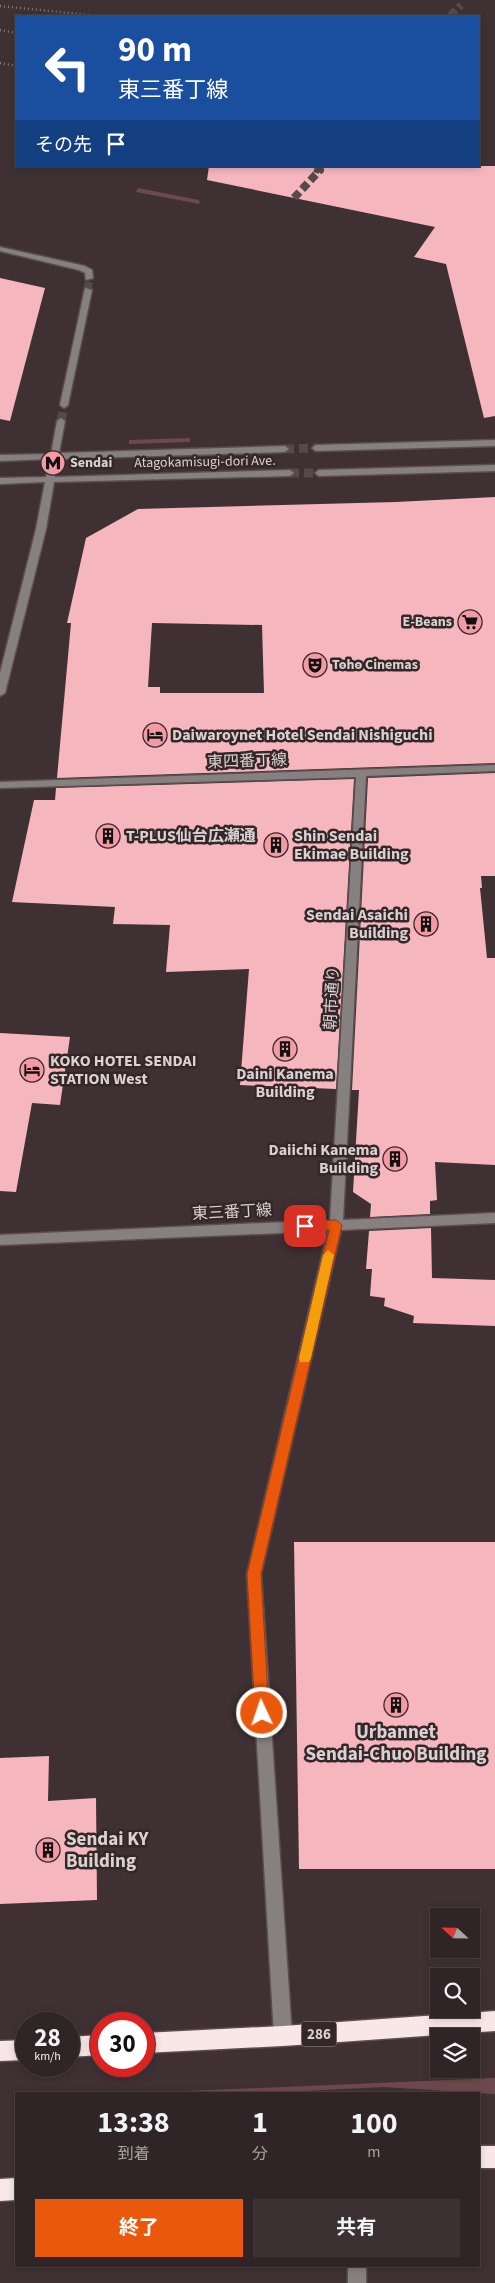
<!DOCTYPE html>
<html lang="ja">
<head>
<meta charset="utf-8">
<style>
  body { margin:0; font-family:"Source Sans 3","Noto Sans JP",sans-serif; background:#3b3132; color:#f1f3f6; height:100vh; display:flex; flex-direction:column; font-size:19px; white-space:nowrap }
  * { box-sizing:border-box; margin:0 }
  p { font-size:16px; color:#a7a5a7 }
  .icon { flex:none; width:28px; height:28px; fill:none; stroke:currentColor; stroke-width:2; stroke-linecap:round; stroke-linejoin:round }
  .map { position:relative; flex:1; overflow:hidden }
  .side { position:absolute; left:15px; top:2092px; width:465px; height:175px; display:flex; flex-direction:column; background:#2f2526; border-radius:0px; box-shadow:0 2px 8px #0003,0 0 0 1px #4a4243 }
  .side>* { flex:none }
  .banner { position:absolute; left:15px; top:15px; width:465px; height:152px; border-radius:0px; box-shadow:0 2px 8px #0003,0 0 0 1px #4a4243; background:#1a4fa0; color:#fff; overflow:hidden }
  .needle { width:32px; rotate:292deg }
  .fabs { position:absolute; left:430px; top:1908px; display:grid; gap:10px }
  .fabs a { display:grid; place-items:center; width:50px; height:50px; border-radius:0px; background:#2f2526; box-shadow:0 2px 8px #0003,0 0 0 1px #4a4243; font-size:25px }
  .speed { position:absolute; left:15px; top:2012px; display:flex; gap:10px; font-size:25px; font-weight:700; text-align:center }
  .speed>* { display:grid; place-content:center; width:65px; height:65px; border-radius:50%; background:#2f2526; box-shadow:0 2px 8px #0003,0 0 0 1px #4a4243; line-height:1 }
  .speed small { font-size:12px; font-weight:400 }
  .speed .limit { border:8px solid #d22; background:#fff; color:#111 }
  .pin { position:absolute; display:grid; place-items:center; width:42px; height:42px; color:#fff; margin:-21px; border-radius:10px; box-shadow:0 2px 8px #0006 }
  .me { position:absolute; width:55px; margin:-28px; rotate:357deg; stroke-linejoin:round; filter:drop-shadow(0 0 4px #0008) }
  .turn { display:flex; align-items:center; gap:18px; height:105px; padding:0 20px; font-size:22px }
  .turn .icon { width:65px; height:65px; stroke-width:2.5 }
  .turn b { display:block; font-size:35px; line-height:42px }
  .then { display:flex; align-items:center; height:48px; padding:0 20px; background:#0003; gap:10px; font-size:19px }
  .eta { display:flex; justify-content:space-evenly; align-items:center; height:85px; text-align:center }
  .eta b { font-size:30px; font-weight:700; line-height:35px }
  .primary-button { display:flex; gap:10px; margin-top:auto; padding:10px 20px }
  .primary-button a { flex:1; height:58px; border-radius:0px; background:#ea580c; color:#fff; font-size:20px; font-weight:700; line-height:58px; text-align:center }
  .primary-button a+a { background:#3b3132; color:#f1f3f6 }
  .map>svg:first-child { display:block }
  .green { fill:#6d494d }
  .building { fill:#f5b7bd; fill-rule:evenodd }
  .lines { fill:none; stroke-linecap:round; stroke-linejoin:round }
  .minor-tunnel-far1 { stroke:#56494b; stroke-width:8; stroke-dasharray:8 4; stroke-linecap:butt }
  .minor-tunnel { stroke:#56494b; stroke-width:9; stroke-dasharray:9 5; stroke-linecap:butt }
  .minor-casing { stroke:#5b4e4f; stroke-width:3 }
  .highway-casing { stroke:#5b4e4f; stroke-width:3 }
  .minor { fill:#878080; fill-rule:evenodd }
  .highway { fill:#f9e7e8; fill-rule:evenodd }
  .rail { stroke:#877c7d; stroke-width:2.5; stroke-dasharray:1 3; stroke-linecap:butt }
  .route { fill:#ea580c; stroke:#983908 }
  .slow { fill:#f59e0b }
  .labels { text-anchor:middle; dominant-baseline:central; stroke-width:5; stroke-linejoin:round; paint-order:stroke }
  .far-street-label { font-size:14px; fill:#dad1d1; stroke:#352729 }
  .far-poi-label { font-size:14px; font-weight:bold; fill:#dad1d1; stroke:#352729; text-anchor:start }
  .shield { fill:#352729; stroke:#a89e9f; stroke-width:1 }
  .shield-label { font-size:15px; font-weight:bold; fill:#dad1d1 }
  .poi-label { font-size:16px; font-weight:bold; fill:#dad1d1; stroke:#352729; text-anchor:start }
  .street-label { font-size:16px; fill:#dad1d1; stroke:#352729 }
  .near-poi-label { font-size:19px; font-weight:bold; fill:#dad1d1; stroke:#352729 }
</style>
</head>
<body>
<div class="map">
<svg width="495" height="2283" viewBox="0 0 495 2283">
  <rect width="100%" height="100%" fill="#3f3133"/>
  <path class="green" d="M138,188L199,200L200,204L136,192Z
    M190,438V442L129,444V440Z
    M495,2078V2094L384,2087L245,2094H116Z"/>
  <path class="building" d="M209,166H495V416L484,418L446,264L414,257L435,227L207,180Z
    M0,278L45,288L10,421L0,419Z
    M495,497V763L57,778L71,623H67L86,538L138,509L396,502ZM152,623L262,625L264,693H160V687H148Z
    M495,773V876H481L482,888H480L487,958H495V1165L435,1162L437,1200L430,1201V1214L370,1217L371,1204L353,1192L359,1090H352L368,778Z
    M354,779L336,1089L240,1085L249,969L166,972L170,925L113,924L115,907L12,902L34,800H55L56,788Z
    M0,1033L70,1037L60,1105L32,1103L16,1192L0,1191Z
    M431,1228L432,1278L495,1280V1326L413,1323L414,1316L384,1306L385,1298L370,1296L372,1269H366L369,1231Z
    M294,1542H495V1869H299Z
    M49,1756L48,1801L96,1798L97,1900L0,1904V1758Z"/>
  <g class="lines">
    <path class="minor-tunnel-far1" d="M450,16L461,5
      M294,198L320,170L314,168L316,166
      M88,290L89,278"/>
    <path class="minor-tunnel" d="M61,421L64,405
      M285,449L316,448
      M290,473H319"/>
    <defs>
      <path id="minor" d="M0,247L85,266L92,270L93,278L86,280L85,273L79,270L0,251Z
        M85,288L92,290L68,405L64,408L60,405Z
        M61,418L65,421L59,453L285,446L289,449L285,452L58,459L55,477L290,470L294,473L290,476L54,482L46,529L5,693L0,696V673L36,529L45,482L0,484V478L46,477L50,459L0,461V455L51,454L57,421Z
        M495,440V446L316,451L312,448L316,445Z
        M495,465V471L319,476L315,473L319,470Z
        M495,765V771L366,776L343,1220L495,1213V1223L341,1230L261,1574L292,2036L289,2042L283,2045L277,2042L274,2036L247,1574L328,1231L0,1245V1235L330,1220L356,777L0,788V782Z
        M348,2266H366V2283H348Z"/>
      <path id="highway" d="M495,2011V2031L283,2046L144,2053V2033L283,2026Z
        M101,2035V2055L69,2057V2037Z
        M26,2040V2060L0,2061V2041Z
        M479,2146H495V2168H479Z
        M16,2178V2200L0,2201V2179Z"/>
    </defs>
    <use href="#minor" class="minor-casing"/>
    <use href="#highway" class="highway-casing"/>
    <use href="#minor" class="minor"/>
    <use href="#highway" class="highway"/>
    <path class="rail" d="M0,6L99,16
      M0,30L16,33
      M0,63L16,66"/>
  </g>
  <path class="route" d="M336,1220L342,1225L261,1574L269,1713L267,1718L262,1720L257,1718L255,1713L247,1574L329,1230L305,1231L299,1226L305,1221Z"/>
  <path class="slow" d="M328,1250L334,1255L311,1358L309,1362H300L299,1358L323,1255Z"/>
  <defs>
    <symbol id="metro-disc" viewBox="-11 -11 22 22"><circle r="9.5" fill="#f49aa5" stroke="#352729"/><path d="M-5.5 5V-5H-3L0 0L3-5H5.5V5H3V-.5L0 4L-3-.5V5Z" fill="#111"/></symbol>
    <symbol id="supermarket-disc" viewBox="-11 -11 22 22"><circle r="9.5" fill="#f49aa5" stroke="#352729"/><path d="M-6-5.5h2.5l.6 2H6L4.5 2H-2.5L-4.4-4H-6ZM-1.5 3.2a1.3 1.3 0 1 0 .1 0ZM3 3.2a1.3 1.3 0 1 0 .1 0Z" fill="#111"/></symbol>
    <symbol id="theatre-disc" viewBox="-11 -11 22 22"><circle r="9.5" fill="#f49aa5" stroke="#352729"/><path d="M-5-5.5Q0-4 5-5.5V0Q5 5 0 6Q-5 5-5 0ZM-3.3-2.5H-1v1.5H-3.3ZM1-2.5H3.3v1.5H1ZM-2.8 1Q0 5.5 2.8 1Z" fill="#111"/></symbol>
    <symbol id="hotel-disc" viewBox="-11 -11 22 22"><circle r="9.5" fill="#f49aa5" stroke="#352729"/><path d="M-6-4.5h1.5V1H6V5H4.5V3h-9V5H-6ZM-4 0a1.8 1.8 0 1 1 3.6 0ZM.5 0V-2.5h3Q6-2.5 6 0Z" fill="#111"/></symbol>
    <symbol id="building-disc" viewBox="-11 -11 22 22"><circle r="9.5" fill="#f49aa5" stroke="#352729"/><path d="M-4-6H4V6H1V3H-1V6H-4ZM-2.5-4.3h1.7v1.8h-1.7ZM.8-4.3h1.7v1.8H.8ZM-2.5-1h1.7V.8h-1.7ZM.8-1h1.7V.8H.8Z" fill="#111"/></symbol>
  </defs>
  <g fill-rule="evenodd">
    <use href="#metro-disc" x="39" y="449" width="28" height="28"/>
    <use href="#supermarket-disc" x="456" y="608" width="28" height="28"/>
    <use href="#theatre-disc" x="301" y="651" width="28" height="28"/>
    <use href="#hotel-disc" x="141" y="721" width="28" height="28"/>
    <use href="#building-disc" x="94" y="822" width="28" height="28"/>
    <use href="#building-disc" x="262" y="831" width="28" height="28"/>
    <use href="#building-disc" x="412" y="910" width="28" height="28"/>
    <use href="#building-disc" x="271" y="1035" width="28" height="28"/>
    <use href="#hotel-disc" x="18" y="1056" width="28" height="28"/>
    <use href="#building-disc" x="381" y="1145" width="28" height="28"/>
    <use href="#building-disc" x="382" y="1691" width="28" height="28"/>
    <use href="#building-disc" x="34" y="1836" width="28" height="28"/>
  </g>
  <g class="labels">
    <g class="far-street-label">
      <text transform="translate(205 462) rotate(-1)">Atagokamisugi-dori Ave.</text>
    </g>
    <g class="far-poi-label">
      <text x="70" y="463">Sendai</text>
      <text x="452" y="622" text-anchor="end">E-Beans</text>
      <text x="332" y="665">Toho Cinemas</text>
    </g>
    <rect class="shield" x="301.5" y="2021.5" width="35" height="25" rx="4"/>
    <g class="shield-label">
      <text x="319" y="2034">286</text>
    </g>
    <g class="poi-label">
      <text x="172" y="735">Daiwaroynet Hotel Sendai Nishiguchi</text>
      <text x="126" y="836">T-PLUS仙台広瀬通</text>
      <text x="294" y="836">Shin Sendai<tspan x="294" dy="18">Ekimae Building</tspan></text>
      <text x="408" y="915" text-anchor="end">Sendai Asaichi<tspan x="408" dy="18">Building</tspan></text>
      <text x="50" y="1061">KOKO HOTEL SENDAI<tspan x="50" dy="18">STATION West</tspan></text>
      <text x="285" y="1074" text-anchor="middle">Daini Kanema<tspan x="285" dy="18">Building</tspan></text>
      <text x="378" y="1150" text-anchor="end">Daiichi Kanema<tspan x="378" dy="18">Building</tspan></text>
    </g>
    <g class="street-label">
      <text transform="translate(247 761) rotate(-2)">東四番丁線</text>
      <text transform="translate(332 998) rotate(-87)">朝市通り</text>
      <text transform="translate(232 1212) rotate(-3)">東三番丁線</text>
    </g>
    <g class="near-poi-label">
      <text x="396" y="1732">Urbannet<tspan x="396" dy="22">Sendai-Chuo Building</tspan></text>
      <text x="66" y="1839" text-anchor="start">Sendai KY<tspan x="66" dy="22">Building</tspan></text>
    </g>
  </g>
</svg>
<div class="fabs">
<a><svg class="needle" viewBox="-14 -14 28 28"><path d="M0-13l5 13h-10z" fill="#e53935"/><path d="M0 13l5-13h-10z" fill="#a7a5a7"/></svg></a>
<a><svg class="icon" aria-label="search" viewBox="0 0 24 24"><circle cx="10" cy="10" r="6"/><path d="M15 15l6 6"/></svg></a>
<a><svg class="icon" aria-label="layers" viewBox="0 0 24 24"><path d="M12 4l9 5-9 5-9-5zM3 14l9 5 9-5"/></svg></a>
</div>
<div class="speed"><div>28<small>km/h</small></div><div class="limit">30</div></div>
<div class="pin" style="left:305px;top:1226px;background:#d93025"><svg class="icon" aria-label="arrive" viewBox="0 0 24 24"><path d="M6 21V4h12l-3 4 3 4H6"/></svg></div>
<svg class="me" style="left:262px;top:1713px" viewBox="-20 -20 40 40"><circle r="17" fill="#ea580c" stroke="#fff" stroke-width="3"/><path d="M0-11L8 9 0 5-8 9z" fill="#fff"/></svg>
<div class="banner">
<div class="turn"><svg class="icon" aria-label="left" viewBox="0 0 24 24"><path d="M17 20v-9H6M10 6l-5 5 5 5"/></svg><div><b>90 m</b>東三番丁線</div></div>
<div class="then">その先<svg class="icon" aria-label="arrive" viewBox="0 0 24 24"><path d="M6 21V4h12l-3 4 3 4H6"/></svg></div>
</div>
<section class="side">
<div class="eta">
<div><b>13:38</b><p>到着</p></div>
<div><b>1</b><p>分</p></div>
<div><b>100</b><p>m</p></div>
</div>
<div class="primary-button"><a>終了</a><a>共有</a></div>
</section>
</div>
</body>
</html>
